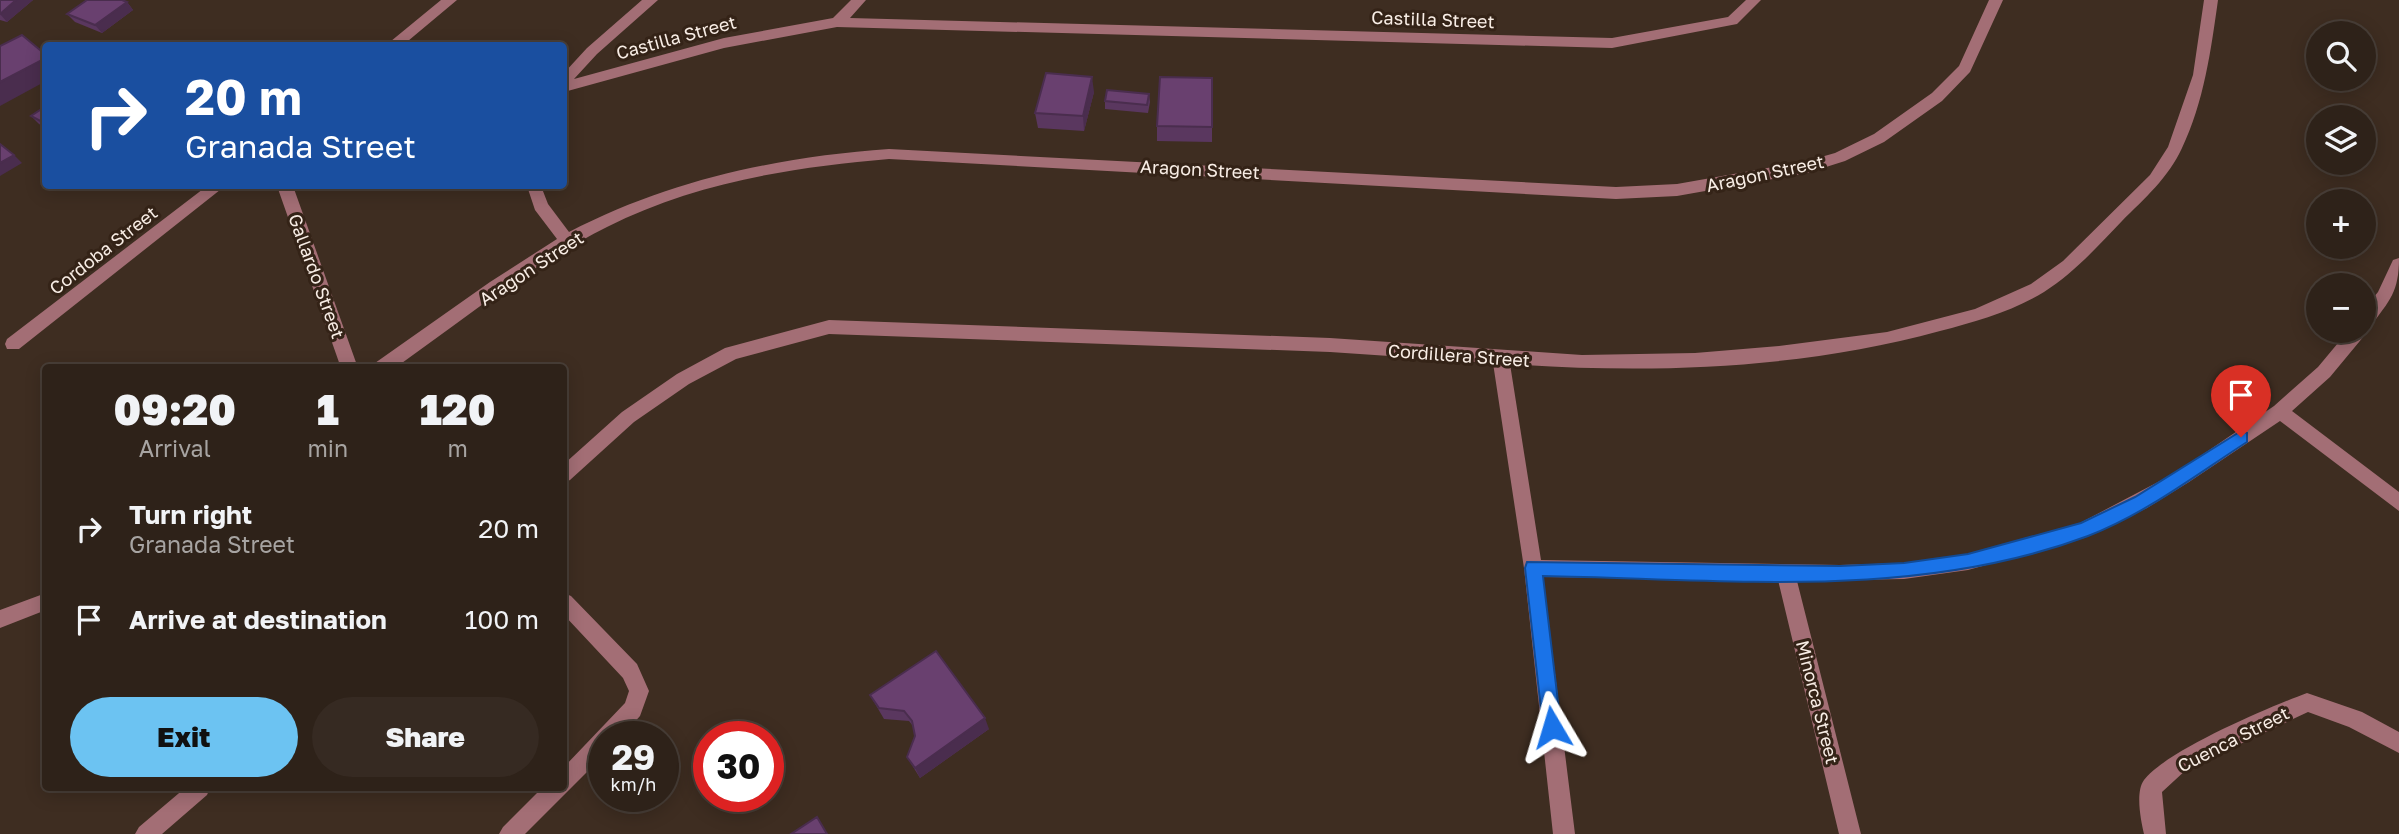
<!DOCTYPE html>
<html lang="en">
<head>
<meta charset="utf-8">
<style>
  body { margin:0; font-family:"Golos Text",sans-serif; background:#362a22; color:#f1f3f6; height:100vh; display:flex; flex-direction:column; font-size:26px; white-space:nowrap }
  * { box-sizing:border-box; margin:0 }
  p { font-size:23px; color:#a7a4a2 }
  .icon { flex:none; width:38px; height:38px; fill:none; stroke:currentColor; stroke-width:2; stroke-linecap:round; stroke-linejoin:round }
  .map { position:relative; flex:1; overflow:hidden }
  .drawer { position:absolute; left:42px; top:364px; width:525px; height:427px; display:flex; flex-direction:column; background:#2e2219; border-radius:7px; box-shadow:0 4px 18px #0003,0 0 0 2px #493f38 }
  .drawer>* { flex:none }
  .hud { position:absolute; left:42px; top:42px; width:525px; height:147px; border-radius:7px; box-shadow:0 4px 18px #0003,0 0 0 2px #493f38; background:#1a4fa0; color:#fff; overflow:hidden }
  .controls { position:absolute; left:2306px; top:21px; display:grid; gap:14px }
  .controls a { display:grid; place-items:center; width:70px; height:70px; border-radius:50%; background:#2e2219; box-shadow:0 4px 18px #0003,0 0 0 2px #493f38; font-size:35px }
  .speed { position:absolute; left:588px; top:721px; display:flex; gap:14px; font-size:35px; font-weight:700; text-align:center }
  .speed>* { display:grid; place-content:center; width:91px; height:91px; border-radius:50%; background:#2e2219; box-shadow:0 4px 18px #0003,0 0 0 2px #493f38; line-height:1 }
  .speed small { font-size:18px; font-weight:400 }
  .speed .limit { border:10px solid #d22; background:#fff; color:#111 }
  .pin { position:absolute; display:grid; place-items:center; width:60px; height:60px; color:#fff; margin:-72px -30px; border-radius:50% 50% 50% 0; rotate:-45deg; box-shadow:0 0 7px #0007 }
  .pin .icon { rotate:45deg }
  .me { position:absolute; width:77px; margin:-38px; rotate:353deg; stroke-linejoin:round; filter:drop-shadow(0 0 5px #0008) }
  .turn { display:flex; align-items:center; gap:24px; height:147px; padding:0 28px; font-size:32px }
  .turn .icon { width:91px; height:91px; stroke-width:2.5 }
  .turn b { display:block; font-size:49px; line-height:60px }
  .eta { display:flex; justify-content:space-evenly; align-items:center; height:119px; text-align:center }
  .eta b { font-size:42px; font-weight:800; line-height:49px }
  .action { display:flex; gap:14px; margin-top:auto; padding:14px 28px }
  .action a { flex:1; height:80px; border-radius:42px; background:#6cc3f2; color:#111; font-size:28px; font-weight:800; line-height:80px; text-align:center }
  .action a+a { background:#362a22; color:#f1f3f6 }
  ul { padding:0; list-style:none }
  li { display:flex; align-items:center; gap:21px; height:91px; padding:0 28px }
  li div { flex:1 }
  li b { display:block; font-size:26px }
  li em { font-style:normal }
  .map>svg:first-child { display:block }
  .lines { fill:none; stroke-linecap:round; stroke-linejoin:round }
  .minor { fill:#a36e75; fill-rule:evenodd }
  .wall { fill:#5a375f }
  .shaded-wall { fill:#4a2d4e }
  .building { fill:#69406f; stroke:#4a2d4e; stroke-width:2 }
  .route { fill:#1a73e8; stroke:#114b97; stroke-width:2 }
  .labels { text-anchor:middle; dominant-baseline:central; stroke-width:6; stroke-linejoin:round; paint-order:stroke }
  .street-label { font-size:18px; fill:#f8ede5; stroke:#342317 }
</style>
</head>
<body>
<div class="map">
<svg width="2399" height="834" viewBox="0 0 2399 834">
  <rect width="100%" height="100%" fill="#3e2d21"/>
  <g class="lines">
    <path class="minor" d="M441,0H457L402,46H385Z
      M642,0H658L597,54L574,79L724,38L833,18L851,0H866L850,18L1612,38L1728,17L1746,0H1761L1737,24L1612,48L837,27L724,48L564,92V73L587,48Z
      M1989,0H2003L1970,72L1942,101L1884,142L1845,161L1807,173L1677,196L1616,199L889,159C793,167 694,183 607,227C531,265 464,319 395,368H373L375,363L490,282L557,239L535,210L527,186H541L548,204L569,232C669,180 777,157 889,149L1616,187L1677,184L1807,161L1835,153L1874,134L1932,93L1959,66Z
      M2204,0H2218C2211,50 2204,102 2182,148C2169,177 2144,199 2122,221C2098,246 2074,273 2044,292C2013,311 1975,322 1940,331C1802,369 1653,374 1510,364L1541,560L1840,565L1904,563L1968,554L2080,523L2177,472L2274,406L2318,367L2348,331H2364V309L2378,292L2393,260L2399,258C2399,292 2390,300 2370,327L2365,328L2364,336L2330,377L2292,411L2399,492V511L2280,421L2189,482L2147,508L2084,538L1968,570L1904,579L1797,581L1861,834H1839L1778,580L1543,577L1575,834H1553L1524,568L1493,363L1330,352L829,334L736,359L689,384L634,422L570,480L564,483V464L622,412L677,374L725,348L829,320L1330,338L1582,355L1695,353L1779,346L1887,332L1975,309L2031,284L2063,261L2150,175L2168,147L2193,75Z
      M207,186H225L19,349H7L5,344L7,339Z
      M277,186H293L358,368H341Z
      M46,593V610L0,628V610Z
      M564,593L571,596L637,664L649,691L640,716L621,737H604V755L525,834H499L503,827L542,788H564V767L625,703L629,691L623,678L564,615Z
      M2307,693L2362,712L2399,732V753L2349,727L2308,712L2187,769L2162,792L2166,834H2144C2141,821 2135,792 2144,780C2166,751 2269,707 2307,693Z
      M185,788H210L207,795L162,834H135L139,827Z"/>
  </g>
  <path class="wall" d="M0,0H33L7,22L0,20Z
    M127,2L133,10L102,33L75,22L67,14Z
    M1212,78V142L1157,141V126Z
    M1094,92L1084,131L1038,128L1035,113Z
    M1149,94L1150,102L1148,113L1105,109V101Z
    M46,106V128L39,124L31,116Z
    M870,695L989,729L920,778L907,757L915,736L913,726L909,721L884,719Z"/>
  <path class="shaded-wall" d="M16,0H33L7,22L0,14Z
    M127,2L133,10L102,33L95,25Z
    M46,58V81L0,106V82Z
    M1092,77L1094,92L1084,131L1083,116Z
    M14,155L22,163L0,176V163Z
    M985,718L989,729L920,778L915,768Z"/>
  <path class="building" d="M0,0H16L0,14Z
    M87,0H122L127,2L95,25L67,14Z
    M22,35L46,55V58L0,82V46Z
    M1046,73L1092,77L1083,116L1035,113Z
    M1160,77L1212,78V127L1157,126Z
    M1107,90L1149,94L1147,105L1105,101Z
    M46,106V124L31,116Z
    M0,144L14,155L0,163Z
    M936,651L985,718L915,768L907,757L915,736L912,721L904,711L879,708L870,695Z
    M817,817L827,834H791Z"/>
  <path class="route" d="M2241,431L2247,433V442C2196,475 2145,514 2088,536C1915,601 1723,579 1543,576L1561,727L1558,734L1552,736L1545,734L1543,727L1525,568L1527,562L1840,566L1904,563L1968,554L2081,523L2135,497Z"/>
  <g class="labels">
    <g class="street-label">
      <text transform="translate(1433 19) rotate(2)">Castilla Street</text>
      <text transform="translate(676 37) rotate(-15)">Castilla Street</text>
      <text transform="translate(1200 169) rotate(3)">Aragon Street</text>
      <text transform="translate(1765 173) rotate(-12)">Aragon Street</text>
      <text transform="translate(103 250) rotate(-38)">Cordoba Street</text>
      <text transform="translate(531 268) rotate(-33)">Aragon Street</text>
      <text transform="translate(317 276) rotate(70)">Gallardo Street</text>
      <text transform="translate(1459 355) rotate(4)">Cordillera Street</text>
      <text transform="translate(1818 702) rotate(76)">Minorca Street</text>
      <text transform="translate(2233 739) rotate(-27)">Cuenca Street</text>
    </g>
  </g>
</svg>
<div class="controls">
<a><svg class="icon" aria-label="search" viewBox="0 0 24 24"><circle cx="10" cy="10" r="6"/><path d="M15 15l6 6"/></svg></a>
<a><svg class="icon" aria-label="layers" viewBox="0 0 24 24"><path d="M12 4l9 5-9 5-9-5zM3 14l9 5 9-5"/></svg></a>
<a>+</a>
<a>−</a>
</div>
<div class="speed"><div>29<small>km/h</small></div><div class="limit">30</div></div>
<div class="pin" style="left:2241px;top:437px;background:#d93025"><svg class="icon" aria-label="arrive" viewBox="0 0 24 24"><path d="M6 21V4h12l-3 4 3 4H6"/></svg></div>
<svg class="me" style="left:1552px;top:727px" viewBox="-20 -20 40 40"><path d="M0-17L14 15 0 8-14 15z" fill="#1a73e8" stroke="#fff" stroke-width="4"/></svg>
<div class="hud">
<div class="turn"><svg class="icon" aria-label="right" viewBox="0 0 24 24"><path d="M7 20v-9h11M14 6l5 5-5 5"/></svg><div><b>20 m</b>Granada Street</div></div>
</div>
<section class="drawer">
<div class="eta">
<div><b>09:20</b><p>Arrival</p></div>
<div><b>1</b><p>min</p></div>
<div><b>120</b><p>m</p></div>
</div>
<ul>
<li><svg class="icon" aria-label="right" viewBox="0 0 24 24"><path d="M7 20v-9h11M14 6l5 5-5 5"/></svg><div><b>Turn right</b><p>Granada Street</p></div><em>20 m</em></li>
<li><svg class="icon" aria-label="arrive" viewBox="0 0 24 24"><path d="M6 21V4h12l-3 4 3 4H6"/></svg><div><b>Arrive at destination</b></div><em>100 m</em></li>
</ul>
<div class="action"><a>Exit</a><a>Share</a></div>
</section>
</div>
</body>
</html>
